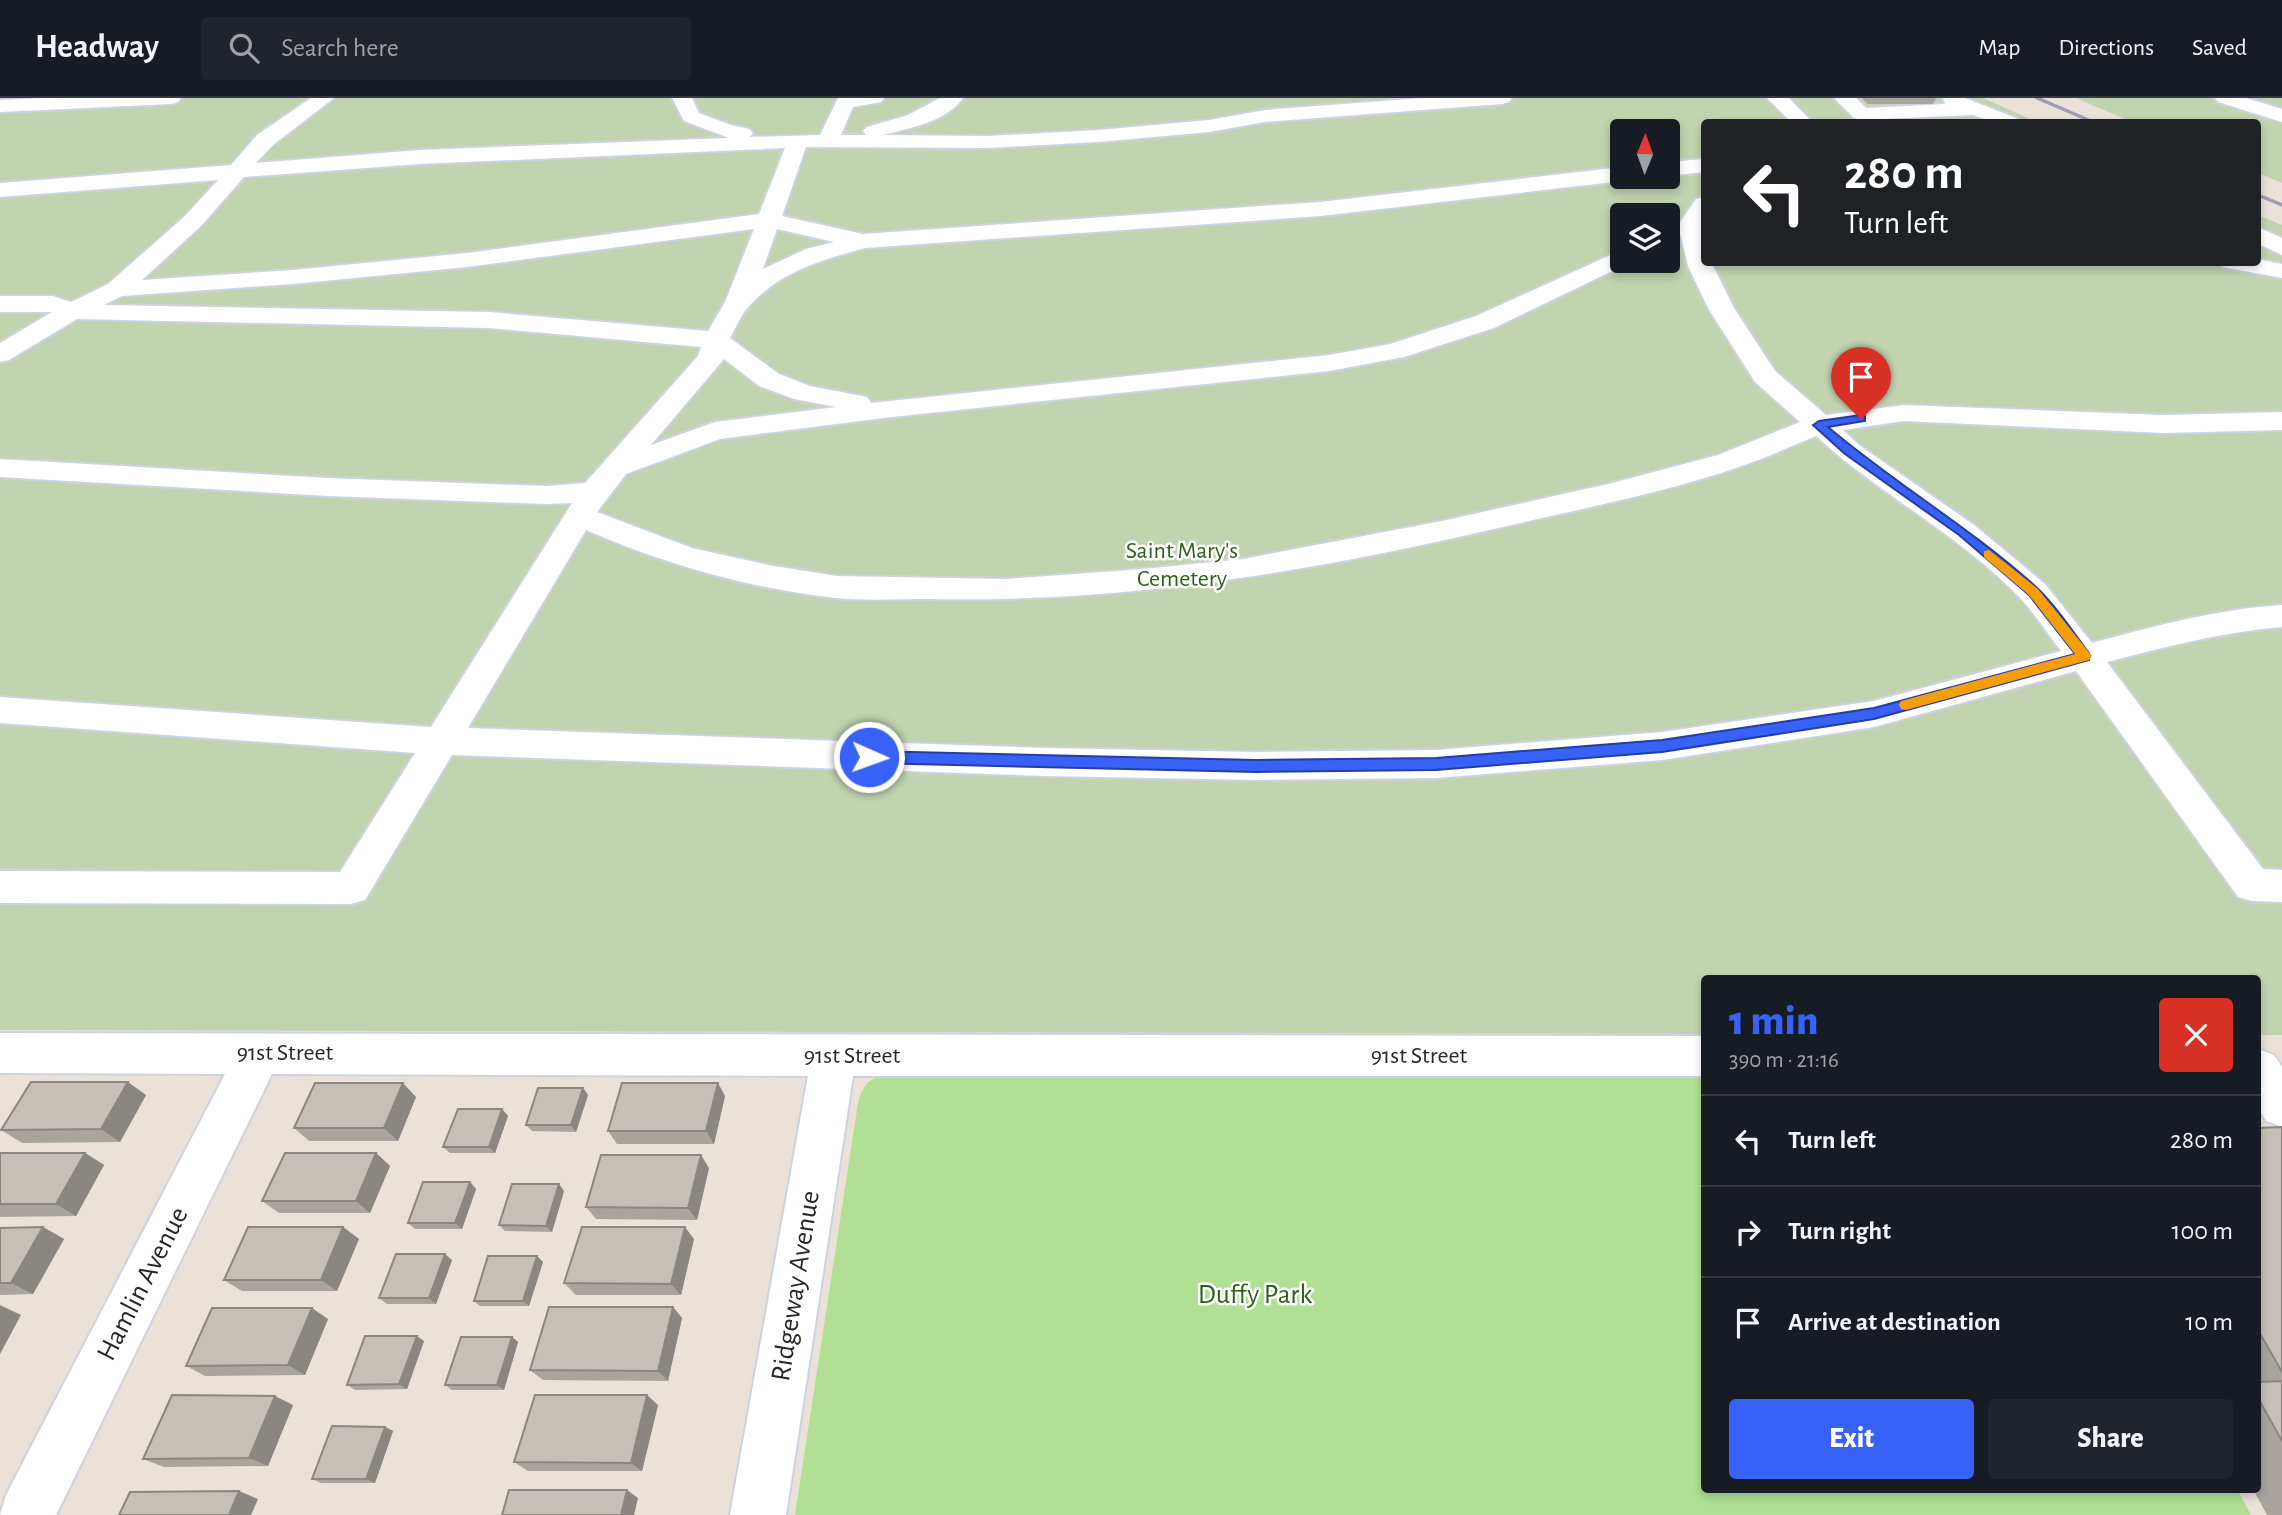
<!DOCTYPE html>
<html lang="en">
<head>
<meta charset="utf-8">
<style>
  body { margin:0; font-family:"Alegreya Sans",sans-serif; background:#20242c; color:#f1f3f6; height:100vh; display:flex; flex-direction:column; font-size:26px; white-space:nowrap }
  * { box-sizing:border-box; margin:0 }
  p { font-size:23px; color:#9ea1a6 }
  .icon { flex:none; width:38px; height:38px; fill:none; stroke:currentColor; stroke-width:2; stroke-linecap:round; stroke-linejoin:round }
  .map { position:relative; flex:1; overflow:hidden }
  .panel { position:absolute; left:1701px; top:877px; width:560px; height:518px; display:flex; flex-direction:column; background:#171b24; border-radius:7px; box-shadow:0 4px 10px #0003 }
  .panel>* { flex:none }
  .hud { position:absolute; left:1701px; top:21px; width:560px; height:147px; border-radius:7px; box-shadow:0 4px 10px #0003; background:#202124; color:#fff; overflow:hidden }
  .needle { width:46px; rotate:1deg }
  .fabs { position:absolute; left:1610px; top:21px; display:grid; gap:14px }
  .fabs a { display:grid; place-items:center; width:70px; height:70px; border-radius:7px; background:#171b24; box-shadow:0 4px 10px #0003; font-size:35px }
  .pin { position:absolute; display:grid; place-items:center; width:60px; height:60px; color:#fff; margin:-72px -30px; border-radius:50% 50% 50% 0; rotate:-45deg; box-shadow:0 0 7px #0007 }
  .pin .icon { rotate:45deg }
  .me { position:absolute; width:77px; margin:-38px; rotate:92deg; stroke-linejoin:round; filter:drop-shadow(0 0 5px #0008) }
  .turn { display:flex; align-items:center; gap:24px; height:147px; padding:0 28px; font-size:32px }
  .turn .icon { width:91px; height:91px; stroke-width:2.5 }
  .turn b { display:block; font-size:49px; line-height:60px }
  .round { display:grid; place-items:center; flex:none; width:74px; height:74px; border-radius:7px; background:#20242c }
  .head { display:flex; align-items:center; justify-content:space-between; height:119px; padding:0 28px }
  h1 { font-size:42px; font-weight:800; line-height:52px; color:#3861f7 }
  .cta { display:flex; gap:14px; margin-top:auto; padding:14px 28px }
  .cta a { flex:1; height:80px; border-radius:7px; background:#3861f7; color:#fff; font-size:28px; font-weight:800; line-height:80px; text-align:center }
  .cta a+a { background:#20242c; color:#f1f3f6 }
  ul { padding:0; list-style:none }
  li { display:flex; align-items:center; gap:21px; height:91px; padding:0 28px; border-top:2px solid #363941 }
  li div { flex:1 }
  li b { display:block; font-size:26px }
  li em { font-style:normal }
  header { display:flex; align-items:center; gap:42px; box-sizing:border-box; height:98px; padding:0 35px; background:#171b24; border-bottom:2px solid #363941 }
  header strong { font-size:33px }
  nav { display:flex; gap:38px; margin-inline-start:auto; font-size:24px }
  .search { width:490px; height:63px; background:#20242c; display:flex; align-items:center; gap:18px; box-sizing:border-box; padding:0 24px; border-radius:7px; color:#9ea1a6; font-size:26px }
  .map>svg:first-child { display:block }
  .green { fill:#b1e095 }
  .cemetery { fill:#c2d3b0; fill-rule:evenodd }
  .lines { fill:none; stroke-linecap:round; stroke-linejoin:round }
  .minor-casing { stroke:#ced2e0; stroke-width:4 }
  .minor { fill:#fff; fill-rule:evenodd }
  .rail { stroke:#9c9fb1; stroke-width:3.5 }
  .wall { fill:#a9a49e }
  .shaded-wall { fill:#8a8681 }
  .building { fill:#c5bfb8; stroke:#8a8681; stroke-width:2 }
  .route { fill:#3861f7; stroke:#243fa1; stroke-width:2 }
  .slow { fill:#f59e0b }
  .labels { text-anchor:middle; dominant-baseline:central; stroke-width:5; stroke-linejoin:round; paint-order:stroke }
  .park-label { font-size:24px; fill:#2b611a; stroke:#fff }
  .street-label { font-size:24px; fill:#272727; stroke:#fff }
  .near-street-label { font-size:28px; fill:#272727; stroke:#fff }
  .near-park-label { font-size:28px; fill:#2b611a; stroke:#fff }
</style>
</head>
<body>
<header>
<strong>Headway</strong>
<div class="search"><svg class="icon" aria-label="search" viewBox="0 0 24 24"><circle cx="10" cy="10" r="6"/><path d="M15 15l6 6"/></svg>Search here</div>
<nav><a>Map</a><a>Directions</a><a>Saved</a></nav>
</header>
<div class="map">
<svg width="2282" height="1417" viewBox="0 0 2282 1417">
  <rect width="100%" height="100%" fill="#eae2d8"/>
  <path class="green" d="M890,975H1704V1391H2237L2251,1417H795L858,1005C863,985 871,979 890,975Z"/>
  <path class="cemetery" d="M0,0H1983L2036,24H1704V164H2258V117L2282,127V937H2258V880H1704V936L0,932ZM1622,33H1668V79H1622ZM1622,117H1668V163H1622Z
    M2076,0H2282V85L2258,75V24H2132Z"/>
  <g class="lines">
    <defs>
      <path id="minor" d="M41,0H181L178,4L171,6L0,14V2Z
        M311,0H334L273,47L256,65L420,52L729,40L684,23L672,0H692L699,15L731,27L749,31L753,35L750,39L820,37L838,0H884L881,4L853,9L841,37H866L863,33L867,29L908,17L940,0H963C946,24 910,30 883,37L988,38L1098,32L1209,22L1265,12L1422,0H1512L1509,4L1502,6L1265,24L1209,34L1098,44L988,50L806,49L782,118L863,136L1320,104L1622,69V79H1631L1622,83L1320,118L865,150C822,162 781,173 750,207C741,216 736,230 730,240L779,276L810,288L867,299L871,305L1329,257L1390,246L1476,218L1613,156L1622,154V163H1633L1494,230L1404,259L1329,273L891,319L720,341L626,376L597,414L692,450L768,467L837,478L1004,481L1143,471L1243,461L1442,423L1608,386L1718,357L1800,324L1755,284L1708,210L1688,168L1678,127L1696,101L1704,99V123L1702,127L1704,164H1711L1734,210L1775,273L1826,317L1904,307L2164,317L2282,314V332L2164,335L1904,323L1843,332L1859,347L1974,427L2045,486L2092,545C2154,528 2218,511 2282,507V529C2223,534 2164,549 2107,564L2263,771L2282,772V804L2252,803L2238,799L2076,573L1874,629L1662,662L1436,680L1256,682L1046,678L452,657L365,802L351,806L0,805V773L340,774L415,655L0,625V599L431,629L572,405L546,406L327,398L0,379V361L327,380L546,388L585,385L698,258L701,249L489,230L77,221L9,262L0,264V245L52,214H0V198H53L71,204L108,186L185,118L218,82L0,99V85L231,67L257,37ZM785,50L759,116L467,155L293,172L142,182L201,128L244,79L420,66ZM754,131L725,204L708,233L489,214L104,207L122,198L293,186L467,169ZM777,131L834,144L806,151L763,171ZM724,261L759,288L794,301L836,309L715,324L651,347ZM1816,338C1880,397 1962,438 2022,502C2036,518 2048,536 2061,553L1874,603L1662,634L1436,652L1256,654L1046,650L468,630L586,432C664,466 751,491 836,500C867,503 899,501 931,501C1121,505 1309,474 1494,431C1575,412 1660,396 1739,369C1765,360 1790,349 1816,338Z
        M1767,0H1789L1812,24H1791Z
        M1834,0H1856L1866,10L1945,6L1943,0H1965L2016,20L2019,24H1992L1973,17L1861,22L1854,20Z
        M2215,0H2246L2282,11V24L2218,4Z
        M1704,61V74L1668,78V64Z
        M2258,129L2282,140V157L2258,146Z
        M2258,161L2282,166V180L2223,169L2220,164H2258Z
        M0,935L1704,938V978H853L786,1417H730L808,978L272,976L56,1417H0L6,1397L225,976L0,975Z
        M2258,951L2274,957L2282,969V1029L2266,1023L2258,1010Z"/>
    </defs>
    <use href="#minor" class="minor-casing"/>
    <use href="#minor" class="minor"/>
    <path class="rail" d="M2037,0L2093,24
      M2258,97L2282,107"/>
  </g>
  <path class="wall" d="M1862,0H1936L1933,6H1868Z
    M583,990L588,997L576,1034L532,1033L526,1027Z
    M146,997L120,1044L22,1045L1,1032Z
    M725,998L714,1046H617L608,1033Z
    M416,999L398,1043H309L294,1030Z
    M502,1011L508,1018L495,1055H450L443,1049Z
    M2282,1029V1417H2267L2253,1391H2258V1030Z
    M0,1055H85L104,1067L76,1118L0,1119Z
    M376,1055L390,1068L370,1115H279L262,1103Z
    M709,1070L697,1122L596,1121L586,1109Z
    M470,1084L476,1091L462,1131H415L408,1125Z
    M564,1093L552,1134L505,1133L499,1127Z
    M43,1129L64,1141L33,1196L0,1197V1130Z
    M343,1129L359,1141L337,1193H242L224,1182Z
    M694,1141L681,1197H576L564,1185Z
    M537,1158L543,1164L529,1208H480L474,1203Z
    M452,1162L436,1206H387L379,1200Z
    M673,1209L682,1220L668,1283L543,1282L530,1272Z
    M328,1221L305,1277L205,1278L186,1268Z
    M512,1239L518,1244L504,1292H452L445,1287Z
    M424,1243L407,1291L355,1292L347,1287Z
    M293,1307L268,1368L164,1369L143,1361Z
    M658,1307L642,1373H528L514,1364Z
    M385,1329L393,1333L375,1385H321L312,1381Z"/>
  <path class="shaded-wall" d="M128,984L146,997L120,1044L101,1031Z
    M403,985L416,999L398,1043L384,1030Z
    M718,985L725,998L714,1046L706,1033Z
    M583,990L588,997L576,1034L571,1027Z
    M502,1011L508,1018L495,1055L489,1049Z
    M85,1055L104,1067L76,1118L56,1106Z
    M376,1055L390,1068L370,1115L356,1103Z
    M701,1057L709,1070L697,1122L688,1110Z
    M470,1084L476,1091L462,1131L455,1125Z
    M559,1086L564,1093L552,1134L546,1128Z
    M43,1129L64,1141L33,1196L11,1185Z
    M343,1129L359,1141L337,1193L321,1182Z
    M685,1129L694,1141L681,1197L671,1186Z
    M445,1156L452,1162L436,1206L429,1200Z
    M537,1158L543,1164L529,1208L523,1203Z
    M0,1207L21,1217L0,1256Z
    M673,1209L682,1220L668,1283L658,1273Z
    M312,1210L328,1221L305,1277L288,1267Z
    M417,1238L424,1243L407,1291L399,1286Z
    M512,1239L518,1244L504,1292L497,1287Z
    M647,1297L658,1307L642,1373L631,1365Z
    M275,1298L293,1307L268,1368L249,1360Z
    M385,1329L393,1333L375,1385L366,1381Z
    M627,1392L638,1400L634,1417H621Z
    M239,1393L258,1401L251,1417H229Z"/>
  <path class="building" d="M31,984H128L101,1031L1,1032Z
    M315,985H403L384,1030H294Z
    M622,985H718L706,1033H608Z
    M538,990H583L571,1027H526Z
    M458,1011H502L489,1049H443Z
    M2282,1029V1274L2258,1232V1030Z
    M0,1055H85L56,1106H0Z
    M285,1055H376L356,1103H262Z
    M601,1057H701L688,1110L586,1109Z
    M423,1084H470L455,1125H408Z
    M512,1086H559L546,1128L499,1127Z
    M43,1129L11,1185H0V1130Z
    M248,1129H343L321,1182H224Z
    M582,1129H685L671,1186L564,1185Z
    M396,1156H445L429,1200H379Z
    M488,1158H537L523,1203H474Z
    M549,1209H673L658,1273L530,1272Z
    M212,1210H312L288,1267L186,1268Z
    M365,1238H417L399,1286L347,1287Z
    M461,1239H512L497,1287H445Z
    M2282,1283V1343L2258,1300V1284Z
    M172,1297L275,1298L249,1360L143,1361Z
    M535,1297H647L631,1365L514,1364Z
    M332,1328L385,1329L366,1381H312Z
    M509,1392H627L621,1417H502Z
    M239,1393L229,1417H119L130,1394Z"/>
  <path class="route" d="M1861,317L1865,318V323L1828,329C1895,386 1971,430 2036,489C2056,507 2072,533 2089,555V562L1874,621L1662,654L1436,672L1256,674L869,665L862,659L869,653L1256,662L1436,660L1662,642L1874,610L2075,556L2029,497L1959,437L1845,356L1813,327L1819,323Z"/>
  <path class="slow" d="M1989,452L2038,491L2092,558L2089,562L1906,612L1901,611L1899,607L1901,603L2075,556L2029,497L1984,459V453Z"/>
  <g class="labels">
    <g class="park-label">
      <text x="1182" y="453">Saint Mary's<tspan x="1182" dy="28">Cemetery</tspan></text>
    </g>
    <g class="street-label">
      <text x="285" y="955">91st Street</text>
      <text x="852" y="958">91st Street</text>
      <text x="1419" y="958">91st Street</text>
    </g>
    <g class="near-street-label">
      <text transform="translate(143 1186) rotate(-63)">Hamlin Avenue</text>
      <text transform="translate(796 1188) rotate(-81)">Ridgeway Avenue</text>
    </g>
    <g class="near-park-label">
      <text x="1255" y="1197">Duffy Park</text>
    </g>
  </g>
</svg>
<div class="fabs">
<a><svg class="needle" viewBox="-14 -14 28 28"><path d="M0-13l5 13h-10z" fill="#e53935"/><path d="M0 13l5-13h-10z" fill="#9ea1a6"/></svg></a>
<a><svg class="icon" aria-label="layers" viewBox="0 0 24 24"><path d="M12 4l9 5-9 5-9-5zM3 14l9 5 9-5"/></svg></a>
</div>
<div class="pin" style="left:1861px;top:321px;background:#d93025"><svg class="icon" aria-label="arrive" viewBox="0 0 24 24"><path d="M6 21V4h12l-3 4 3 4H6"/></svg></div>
<svg class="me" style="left:869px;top:659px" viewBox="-20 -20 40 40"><circle r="17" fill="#3861f7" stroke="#fff" stroke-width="3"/><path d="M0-11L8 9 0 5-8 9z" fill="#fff"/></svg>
<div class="hud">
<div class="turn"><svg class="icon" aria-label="left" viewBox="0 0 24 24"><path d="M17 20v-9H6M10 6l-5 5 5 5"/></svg><div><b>280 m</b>Turn left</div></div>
</div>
<section class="panel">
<div class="head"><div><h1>1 min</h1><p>390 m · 21:16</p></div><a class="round" style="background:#d93025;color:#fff"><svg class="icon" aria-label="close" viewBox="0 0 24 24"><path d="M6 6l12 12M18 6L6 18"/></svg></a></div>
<ul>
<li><svg class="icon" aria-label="left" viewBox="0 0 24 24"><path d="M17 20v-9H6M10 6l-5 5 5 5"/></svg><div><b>Turn left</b></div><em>280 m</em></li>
<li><svg class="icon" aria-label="right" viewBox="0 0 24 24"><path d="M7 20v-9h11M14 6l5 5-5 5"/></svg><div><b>Turn right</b></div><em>100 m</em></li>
<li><svg class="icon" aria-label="arrive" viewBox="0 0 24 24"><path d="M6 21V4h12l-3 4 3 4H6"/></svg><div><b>Arrive at destination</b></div><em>10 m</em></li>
</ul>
<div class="cta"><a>Exit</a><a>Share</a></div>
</section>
</div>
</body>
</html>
